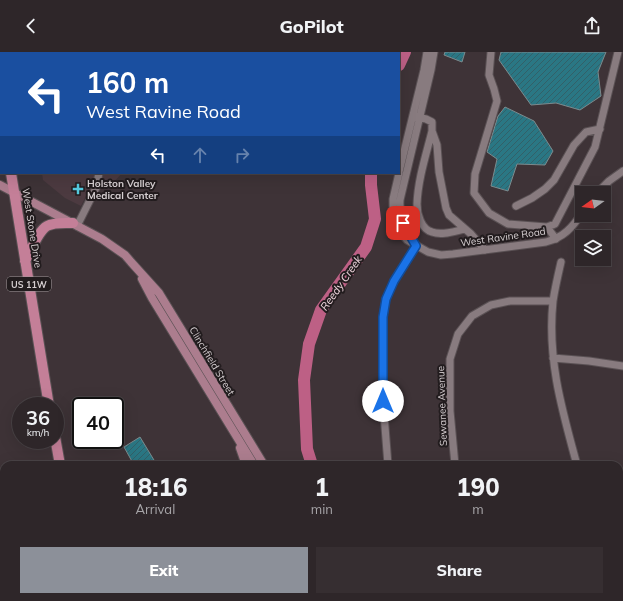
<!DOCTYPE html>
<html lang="en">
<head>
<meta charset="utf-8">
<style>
  body { margin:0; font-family:Mulish,sans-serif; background:#362e31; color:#f1f3f6; height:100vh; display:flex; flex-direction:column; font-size:15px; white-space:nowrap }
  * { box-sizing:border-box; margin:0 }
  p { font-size:13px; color:#a7a5a8 }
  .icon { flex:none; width:22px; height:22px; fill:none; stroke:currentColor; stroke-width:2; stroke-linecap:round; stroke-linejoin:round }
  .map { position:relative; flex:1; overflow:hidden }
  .sheet { position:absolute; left:0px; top:409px; width:623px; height:140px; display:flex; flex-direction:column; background:#2e2629; border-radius:12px 12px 0 0; box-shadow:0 4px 16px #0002,0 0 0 1px #494346 }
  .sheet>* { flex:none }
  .hud { position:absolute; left:0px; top:0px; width:400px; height:122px; box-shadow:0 4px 16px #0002,0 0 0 1px #494346; background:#1a4fa0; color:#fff; overflow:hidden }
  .needle { width:26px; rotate:256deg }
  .controls { position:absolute; left:575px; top:134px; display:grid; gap:8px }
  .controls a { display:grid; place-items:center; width:36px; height:36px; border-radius:0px; background:#2e2629; box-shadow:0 4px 16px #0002,0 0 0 1px #494346; font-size:20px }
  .speed { position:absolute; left:12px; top:345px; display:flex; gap:8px; font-size:20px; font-weight:700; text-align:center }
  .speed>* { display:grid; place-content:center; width:52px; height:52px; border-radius:50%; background:#2e2629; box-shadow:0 4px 16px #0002,0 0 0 1px #494346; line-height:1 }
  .speed small { font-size:10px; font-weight:400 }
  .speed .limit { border:2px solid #111; border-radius:6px; background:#fff; color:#111 }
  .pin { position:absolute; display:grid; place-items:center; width:34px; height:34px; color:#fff; margin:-17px; border-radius:8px; box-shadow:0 2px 6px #0006 }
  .me { position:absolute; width:44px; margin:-22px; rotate:0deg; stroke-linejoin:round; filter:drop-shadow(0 0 3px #0008) }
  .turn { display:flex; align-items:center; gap:14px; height:84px; padding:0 20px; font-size:18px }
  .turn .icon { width:52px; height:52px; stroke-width:2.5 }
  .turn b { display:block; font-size:28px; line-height:34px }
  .lanes { display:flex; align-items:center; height:38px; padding:0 20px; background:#0003; justify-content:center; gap:20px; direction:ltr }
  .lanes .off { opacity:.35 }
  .eta { display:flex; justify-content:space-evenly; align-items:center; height:68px; text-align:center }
  .eta b { font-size:24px; font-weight:800; line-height:28px }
  .cta { display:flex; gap:8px; margin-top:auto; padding:8px 20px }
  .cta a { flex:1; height:46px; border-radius:0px; background:#8c9099; color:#fff; font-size:16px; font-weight:800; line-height:46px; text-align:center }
  .cta a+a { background:#362e31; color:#f1f3f6 }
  header { display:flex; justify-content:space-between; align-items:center; height:52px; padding:0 20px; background:#2e2629; font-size:18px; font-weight:800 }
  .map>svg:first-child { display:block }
  .built { fill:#4c3a40 }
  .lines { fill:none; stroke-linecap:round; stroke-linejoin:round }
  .river { stroke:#bd6085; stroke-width:12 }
  .building { fill:url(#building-hatch); stroke:#7c8a8d }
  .minor-casing { stroke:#5a5154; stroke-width:9 }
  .major-casing { stroke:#5a5154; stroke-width:10 }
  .highway-casing { stroke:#5a5154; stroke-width:12 }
  .minor { stroke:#887b7f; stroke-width:7 }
  .major { stroke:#ac7d8e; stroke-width:8 }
  .highway { stroke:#c47f98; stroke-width:10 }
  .route-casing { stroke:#114b97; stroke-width:10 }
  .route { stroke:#1a73e8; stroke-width:7 }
  .poi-dot { fill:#55cadf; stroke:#221c1e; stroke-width:1.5 }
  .labels { text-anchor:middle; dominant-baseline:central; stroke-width:4; stroke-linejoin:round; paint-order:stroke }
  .shield { fill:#221c1e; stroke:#a0999b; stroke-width:1 }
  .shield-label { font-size:9px; font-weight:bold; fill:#d6cfd1 }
  .poi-label { font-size:10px; font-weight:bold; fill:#d6cfd1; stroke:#221c1e; text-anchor:start }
  .street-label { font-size:10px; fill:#d6cfd1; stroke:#221c1e }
  .water-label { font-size:11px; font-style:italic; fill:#f2d8e0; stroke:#221c1e }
</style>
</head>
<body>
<header><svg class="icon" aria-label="back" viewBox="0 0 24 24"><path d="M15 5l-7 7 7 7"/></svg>GoPilot<svg class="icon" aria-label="share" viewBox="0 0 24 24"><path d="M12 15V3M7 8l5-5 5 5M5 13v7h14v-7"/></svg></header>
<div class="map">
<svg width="623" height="549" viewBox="0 0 623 549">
  <defs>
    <pattern id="building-hatch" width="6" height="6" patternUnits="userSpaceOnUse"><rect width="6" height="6" fill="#2a7784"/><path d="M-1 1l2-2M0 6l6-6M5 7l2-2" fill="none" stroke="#336068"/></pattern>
  </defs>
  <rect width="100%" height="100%" fill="#3e3337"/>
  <path class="built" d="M23,0H218L217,1H23Z
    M42,121H122L113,131L104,137H101L89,138L81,154L65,146L43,128Z"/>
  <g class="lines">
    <path class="river" d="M399,13L405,0
      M312,413L307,397L304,328L309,292L321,258L366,195L375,167L371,133V121
      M356,545L357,549"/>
  </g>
  <path class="building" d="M138,0H171L170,1H139Z
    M445,0H465L462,10L444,3Z
    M501,0H606L598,20L601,44L580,58L556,51L531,53L499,8Z
    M505,55L534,69L553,99L545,113L517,112L508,139L491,134L497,107L487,100L498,64Z
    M140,385L157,413H134L124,395Z
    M4,492V510L0,513V494Z
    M154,545H170L159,549H155Z"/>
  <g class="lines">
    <defs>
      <path id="minor" d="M491,0L489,23L494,37L497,49L475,122L474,141L489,161L508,172L547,175L556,187
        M413,64L426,67L432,70V79L437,93L439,120L446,156L449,163L471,182L485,198
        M432,79C426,103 418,127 417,152C417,162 421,177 432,180C442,184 455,179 465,177
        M399,120L424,18L427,0
        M399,121L393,147V154L394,164L401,181L407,188L428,200L441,203L453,202L546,190C564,185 572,176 582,161
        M597,141L609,129L623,119
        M516,154L532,146L545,137L554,128L574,93L586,80L600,77
        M77,174L96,136L99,121
        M547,175L555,172L595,95L618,0
        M416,194C407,175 399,171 400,148L431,18L434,0
        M561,210C558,223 555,236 553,249C547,307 562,358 577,413
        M553,306L589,309L623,314
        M388,413L383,349V265L386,247L394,229L416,194
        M455,413L450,359V307L458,282L472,264L491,253L510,249H553
        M0,462L4,460
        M0,487L4,485
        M0,518L4,516
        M292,545L294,549
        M530,545L535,549H537
        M420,549L422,545
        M589,549V545"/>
      <path id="major" d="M0,133L102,187L125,203L131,210L159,241L264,413
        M142,227L152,246L254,413
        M240,396L246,413
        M427,545L433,549"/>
      <path id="highway" d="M0,49L1,55
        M0,105L1,103
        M11,121L49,354
        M25,209C31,199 38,179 47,174C54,170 65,171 73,171
        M55,385L60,413
        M83,545L84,549"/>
    </defs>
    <use href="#minor" class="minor-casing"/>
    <use href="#major" class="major-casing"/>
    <use href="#highway" class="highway-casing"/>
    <use href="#minor" class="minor"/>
    <use href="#major" class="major"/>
    <use href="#highway" class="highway"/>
  </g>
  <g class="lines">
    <defs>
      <path id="route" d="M383,349V265L386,247L394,229L416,194L403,171"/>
    </defs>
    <use href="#route" class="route-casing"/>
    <use href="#route" class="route"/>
  </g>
  <path class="poi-dot" d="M76 131h4v4h4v4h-4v4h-4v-4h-4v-4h4z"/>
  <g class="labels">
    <rect class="shield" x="7" y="225" width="44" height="14" rx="3"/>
    <g class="shield-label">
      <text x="29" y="232">US 11W</text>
    </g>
    <g class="poi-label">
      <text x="87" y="131">Holston Valley<tspan x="87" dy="12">Medical Center</tspan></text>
    </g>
    <g class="street-label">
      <text transform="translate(32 176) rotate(81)">West Stone Drive</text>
      <text transform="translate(503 185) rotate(-8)">West Ravine Road</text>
      <text transform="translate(212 309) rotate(59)">Clinchfield Street</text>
      <text transform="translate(442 354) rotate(-92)">Sewanee Avenue</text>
    </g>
    <g class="water-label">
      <text transform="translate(341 231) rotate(-55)">Reedy Creek</text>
    </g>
  </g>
</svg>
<div class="controls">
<a><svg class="needle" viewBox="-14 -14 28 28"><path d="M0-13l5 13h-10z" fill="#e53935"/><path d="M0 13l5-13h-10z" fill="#a7a5a8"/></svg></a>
<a><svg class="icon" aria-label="layers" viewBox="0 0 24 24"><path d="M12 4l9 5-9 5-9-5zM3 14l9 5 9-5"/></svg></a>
</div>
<div class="speed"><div>36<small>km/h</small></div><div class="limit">40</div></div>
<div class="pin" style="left:403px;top:171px;background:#d93025"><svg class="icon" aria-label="arrive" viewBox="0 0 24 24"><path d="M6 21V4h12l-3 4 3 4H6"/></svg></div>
<svg class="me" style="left:383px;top:349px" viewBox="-20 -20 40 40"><circle r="19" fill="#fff"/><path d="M0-13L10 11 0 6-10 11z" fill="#1a73e8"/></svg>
<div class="hud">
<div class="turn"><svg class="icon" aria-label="left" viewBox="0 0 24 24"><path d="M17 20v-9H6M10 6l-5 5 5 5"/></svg><div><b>160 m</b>West Ravine Road</div></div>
<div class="lanes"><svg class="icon" aria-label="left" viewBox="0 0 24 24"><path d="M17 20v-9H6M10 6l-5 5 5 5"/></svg><svg class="icon off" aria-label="ahead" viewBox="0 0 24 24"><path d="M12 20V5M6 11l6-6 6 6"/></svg><svg class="icon off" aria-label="right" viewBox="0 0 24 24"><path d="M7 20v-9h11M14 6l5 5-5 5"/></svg></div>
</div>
<section class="sheet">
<div class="eta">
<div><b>18:16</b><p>Arrival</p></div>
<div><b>1</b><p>min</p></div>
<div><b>190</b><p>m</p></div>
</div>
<div class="cta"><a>Exit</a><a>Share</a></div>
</section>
</div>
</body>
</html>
